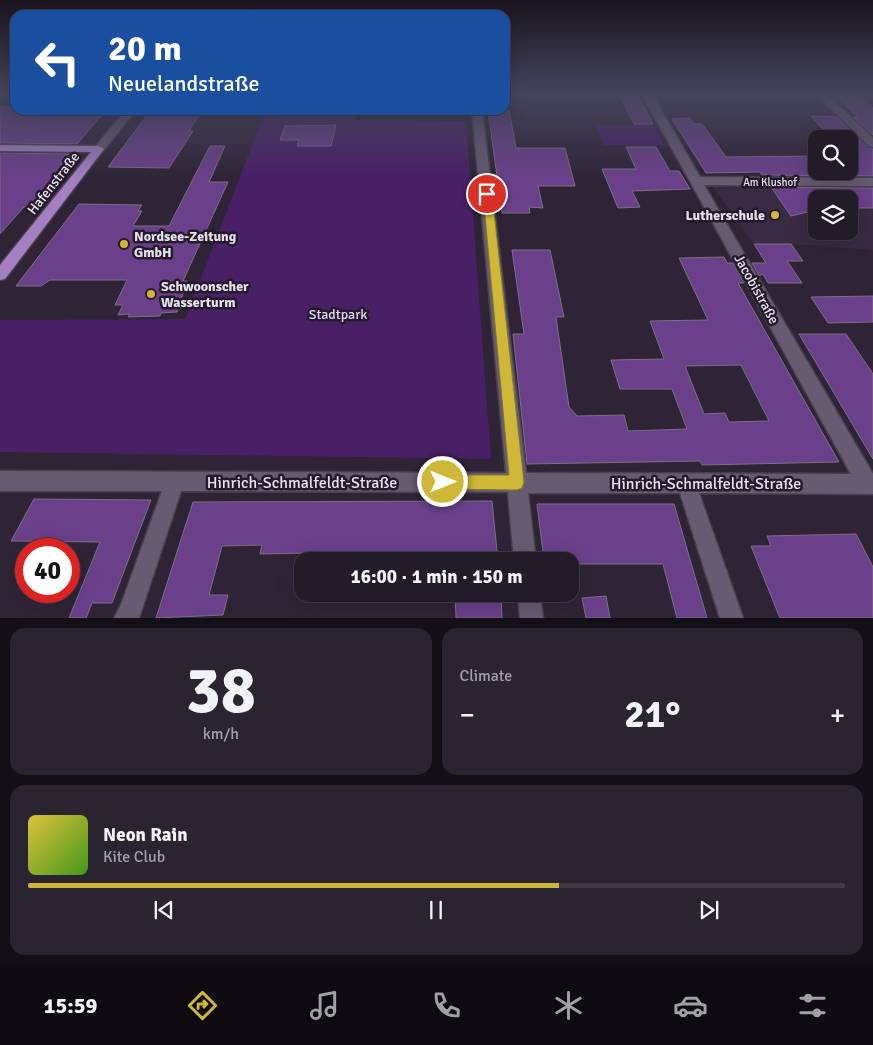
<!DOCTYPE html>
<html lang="en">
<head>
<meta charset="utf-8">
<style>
  body { margin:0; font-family:Signika,sans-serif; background:#2a2430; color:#f1f3f6; height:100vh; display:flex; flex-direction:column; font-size:19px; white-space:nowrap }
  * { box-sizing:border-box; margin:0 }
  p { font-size:16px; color:#a2a1a8 }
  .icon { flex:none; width:28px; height:28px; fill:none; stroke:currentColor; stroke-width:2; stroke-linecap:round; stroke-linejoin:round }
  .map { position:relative; height:618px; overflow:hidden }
  .panel { display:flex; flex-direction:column; gap:10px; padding:10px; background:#130f16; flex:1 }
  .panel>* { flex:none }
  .hud { position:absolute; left:10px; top:10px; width:500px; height:105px; border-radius:15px; box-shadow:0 5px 20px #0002,0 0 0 1px #3f3945; background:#1a4fa0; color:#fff; overflow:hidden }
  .buttons { position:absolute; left:808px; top:130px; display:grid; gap:10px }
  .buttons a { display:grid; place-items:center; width:50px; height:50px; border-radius:10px; background:#221b28; box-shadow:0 5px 20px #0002,0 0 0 1px #3f3945; font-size:25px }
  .speed { position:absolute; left:15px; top:538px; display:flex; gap:10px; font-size:25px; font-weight:700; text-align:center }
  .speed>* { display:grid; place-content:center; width:65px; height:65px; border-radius:50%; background:#221b28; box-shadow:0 5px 20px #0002,0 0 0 1px #3f3945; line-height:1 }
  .speed .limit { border:8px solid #d22; background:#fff; color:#111 }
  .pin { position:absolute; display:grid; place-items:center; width:42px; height:42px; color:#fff; margin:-21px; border:2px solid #fff; border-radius:50%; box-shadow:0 1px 5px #0007 }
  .me { position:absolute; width:55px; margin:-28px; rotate:90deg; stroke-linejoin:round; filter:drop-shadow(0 0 4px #0008) }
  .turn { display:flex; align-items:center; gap:18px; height:105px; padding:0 15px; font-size:22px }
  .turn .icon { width:65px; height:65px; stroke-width:2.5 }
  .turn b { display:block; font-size:35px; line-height:42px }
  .big { font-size:38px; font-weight:800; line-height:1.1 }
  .panel .widget { flex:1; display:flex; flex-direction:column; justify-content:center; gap:8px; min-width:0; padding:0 18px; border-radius:15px; background:#2a2430 }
  .panel .dial { align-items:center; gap:0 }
  .dial b { font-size:65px; line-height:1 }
  .song { display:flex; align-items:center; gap:15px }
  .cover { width:60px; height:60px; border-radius:8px; background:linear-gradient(135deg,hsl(50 70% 55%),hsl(100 70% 35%)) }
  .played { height:5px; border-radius:2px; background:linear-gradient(90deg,#cfb837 65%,#3f3945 65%) }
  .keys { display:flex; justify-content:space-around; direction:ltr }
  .heat { display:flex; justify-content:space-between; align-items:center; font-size:28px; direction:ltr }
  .panel .tiles { flex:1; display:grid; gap:10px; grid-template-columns:1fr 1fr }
  .widget:last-child { grid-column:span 2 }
  .trip { position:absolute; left:294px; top:552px; width:285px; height:50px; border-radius:15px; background:#221b28; box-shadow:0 5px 20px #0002,0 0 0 1px #3f3945; font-weight:800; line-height:50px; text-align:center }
  .tabs { display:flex; height:80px; justify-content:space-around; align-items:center; background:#0e0b10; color:#a2a1a8 }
  .tabs .icon { width:35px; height:35px }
  .tabs .current { color:#cfb837 }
  .tabs b { font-size:22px; color:#f1f3f6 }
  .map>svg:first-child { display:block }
</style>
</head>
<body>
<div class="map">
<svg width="873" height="618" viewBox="0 0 873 618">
  <rect width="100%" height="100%" fill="#2e2436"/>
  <path fill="#382b43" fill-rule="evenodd" d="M 713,187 L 873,189 L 873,250 L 791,244 L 754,244 ZM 816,199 L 849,199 L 849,231 L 816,231 Z"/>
  <path fill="#491f66" d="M 287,110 L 356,110 L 354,120 L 466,121 L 491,459 L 0,452 L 0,320 L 185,319 L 263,117 L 284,117 Z
    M 596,125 L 653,125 L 664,145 L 604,145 Z"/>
  <path fill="#6a408a" stroke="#7b7085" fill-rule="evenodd" d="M 619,94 L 637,94 L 653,124 L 634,124 Z
    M 833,94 L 857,94 L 873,108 L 873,135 L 853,117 L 858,117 Z
    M 0,107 L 15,107 L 15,111 L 106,110 L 77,144 L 0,143 Z
    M 151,110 L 202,110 L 189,131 L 193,131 L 169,168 L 108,167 Z
    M 488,110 L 509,110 L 516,148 L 565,148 L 575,186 L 538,186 L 543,208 L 529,207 L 530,213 L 502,213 Z
    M 811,116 L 837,117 L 868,147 L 873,149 L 873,176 L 762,175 L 760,172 L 706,173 L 672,119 L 690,118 L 694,124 L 702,124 L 726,157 L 816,156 L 816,171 L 849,171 L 849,139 L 832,139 Z
    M 336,125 L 331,146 L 297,146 L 299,140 L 280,140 L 285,126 Z
    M 210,146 L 225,146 L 209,182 L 228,182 L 183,281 L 187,281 L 177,312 L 161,313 L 160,316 L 128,317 L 130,314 L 118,315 L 123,305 L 115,305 L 127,280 L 50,280 L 41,286 L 16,286 L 79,204 L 142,205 L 138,211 L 142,211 L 133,226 L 169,226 Z
    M 626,147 L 656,147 L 670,171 L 679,171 L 690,189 L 632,191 L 640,207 L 618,208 L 602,169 L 636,169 Z
    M 0,153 L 69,154 L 60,164 L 66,164 L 29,207 L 24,207 L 0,234 Z
    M 771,187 L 873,188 L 873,208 L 849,208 L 849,199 L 816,199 L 816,210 L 791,216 Z
    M 754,244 L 791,244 L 803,261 L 787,261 L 802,283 L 768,283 L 763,274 L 759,276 L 752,263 L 766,263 Z
    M 512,250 L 550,250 L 564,317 L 556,317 L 569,407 L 577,416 L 624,415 L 628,431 L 687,429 L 672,389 L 620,389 L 611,360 L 664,359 L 650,321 L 708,320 L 679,258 L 724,257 L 727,263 L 733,263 L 744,283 L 738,283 L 839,462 L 702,465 L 700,461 L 527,464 L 513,334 L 524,334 ZM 741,365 L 769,421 L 729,422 L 725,413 L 704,414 L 685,366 Z
    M 873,296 L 873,322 L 828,323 L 811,297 Z
    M 799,334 L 846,334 L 873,374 L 873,459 Z
    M 34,499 L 151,500 L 112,603 L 92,603 L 86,618 L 69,618 L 100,542 L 11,541 Z
    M 492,501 L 498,561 L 466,561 L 466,552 L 429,553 L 429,561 L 308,561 L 309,553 L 260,554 L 262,545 L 222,546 L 209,595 L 228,595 L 223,615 L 156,618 L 193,502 Z
    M 537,504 L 674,504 L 707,618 L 677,618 L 663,564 L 570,564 L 570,561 L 544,561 Z
    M 856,534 L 873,567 L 873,618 L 780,618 L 751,546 L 771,546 L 767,536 Z
    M 455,594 L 501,594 L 502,618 L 456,618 Z
    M 606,596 L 610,618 L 586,618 L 582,598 Z"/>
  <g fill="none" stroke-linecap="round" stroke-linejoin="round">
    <defs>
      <path id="minor" d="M 642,94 L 652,94 L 700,177 L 873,178 L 873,186 L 704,185 L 873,474 L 873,494 L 699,493 L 743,618 L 720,618 L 680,493 L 528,493 L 536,561 L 514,561 L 508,492 L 181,491 L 139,618 L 114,618 L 121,605 L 162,491 L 0,491 L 0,471 L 506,473 L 472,110 L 482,110 L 526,473 L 851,474 Z
        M 816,94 L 826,94 L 873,138 L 873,147 L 869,146 Z
        M 126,110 L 136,110 L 103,151 L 95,151 L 94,149 L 95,147 Z
        M 518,594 L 540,594 L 543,618 L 520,618 Z"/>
      <path id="major" d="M 0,145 L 99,146 L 104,149 L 5,279 L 0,280 L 0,265 L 91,152 L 0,151 Z"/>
    </defs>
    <use href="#minor" stroke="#48404f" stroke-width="3"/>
    <use href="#major" stroke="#48404f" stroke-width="3"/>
    <use href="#minor" fill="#665b70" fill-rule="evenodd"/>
    <use href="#major" fill="#a480c2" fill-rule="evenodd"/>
  </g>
  <linearGradient id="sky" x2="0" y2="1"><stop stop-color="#19141e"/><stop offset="0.52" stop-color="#46455d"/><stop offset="1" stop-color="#46455d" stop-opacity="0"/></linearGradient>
  <rect width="873" height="180" fill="url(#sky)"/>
  <path fill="#cfb837" stroke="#877824" d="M 487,191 L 492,194 L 524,482 L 522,488 L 517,490 L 443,489 L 438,487 L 436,482 L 438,477 L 443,475 L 509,475 L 483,194 Z"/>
  <g fill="#cfb837" stroke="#241a2c" stroke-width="2">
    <circle cx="775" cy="215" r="5"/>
    <circle cx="124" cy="244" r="5"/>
    <circle cx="151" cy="294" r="5"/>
  </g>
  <g text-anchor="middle" stroke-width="5" stroke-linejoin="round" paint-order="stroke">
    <g font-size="11" fill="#e8e2ee" stroke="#241a2c">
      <text x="770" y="186">Am Klushof</text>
    </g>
    <g font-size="14" fill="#e8e2ee" stroke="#241a2c">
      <text transform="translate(53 183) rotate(-52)" y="5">Hafenstraße</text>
      <text transform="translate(757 289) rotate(61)" y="5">Jacobistraße</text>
    </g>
    <g font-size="14" font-weight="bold" fill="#e8e2ee" stroke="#241a2c" text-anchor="start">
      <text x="765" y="220" text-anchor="end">Lutherschule</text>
      <text x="134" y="241">Nordsee-Zeitung<tspan x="134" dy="16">GmbH</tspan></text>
      <text x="161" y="291">Schwoonscher<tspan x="161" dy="16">Wasserturm</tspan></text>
    </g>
    <g font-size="14" fill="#e8d2fc" stroke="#241a2c">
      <text x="338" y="319">Stadtpark</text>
    </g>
    <g font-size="16" fill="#e8e2ee" stroke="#241a2c">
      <text x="302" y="488">Hinrich-Schmalfeldt-Straße</text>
      <text x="706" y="489">Hinrich-Schmalfeldt-Straße</text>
    </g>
  </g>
</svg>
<div class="buttons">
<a><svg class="icon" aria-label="search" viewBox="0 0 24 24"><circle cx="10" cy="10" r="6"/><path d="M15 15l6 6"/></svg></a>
<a><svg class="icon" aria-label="layers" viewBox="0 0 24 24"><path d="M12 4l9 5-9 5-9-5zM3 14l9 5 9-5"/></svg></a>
</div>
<div class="speed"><div class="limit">40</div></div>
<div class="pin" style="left:487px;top:194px;background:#d93025"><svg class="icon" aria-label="arrive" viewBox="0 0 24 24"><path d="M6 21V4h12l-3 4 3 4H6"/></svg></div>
<svg class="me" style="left:443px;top:482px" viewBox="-20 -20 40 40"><circle r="17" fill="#cfb837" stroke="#fff" stroke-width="3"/><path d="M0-11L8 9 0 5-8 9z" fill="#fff"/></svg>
<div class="trip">16:00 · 1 min · 150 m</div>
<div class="hud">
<div class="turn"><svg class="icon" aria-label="left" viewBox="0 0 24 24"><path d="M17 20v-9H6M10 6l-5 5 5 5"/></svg><div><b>20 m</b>Neuelandstraße</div></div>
</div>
</div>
<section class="panel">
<div class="tiles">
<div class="widget dial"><b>38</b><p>km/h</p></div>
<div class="widget"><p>Climate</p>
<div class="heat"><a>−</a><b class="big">21°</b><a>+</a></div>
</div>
<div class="widget">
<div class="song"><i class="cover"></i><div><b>Neon Rain</b><p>Kite Club</p></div></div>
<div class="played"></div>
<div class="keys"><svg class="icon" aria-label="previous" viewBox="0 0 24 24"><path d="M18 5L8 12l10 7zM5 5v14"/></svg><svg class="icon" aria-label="pause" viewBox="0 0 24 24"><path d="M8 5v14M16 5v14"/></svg><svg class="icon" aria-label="next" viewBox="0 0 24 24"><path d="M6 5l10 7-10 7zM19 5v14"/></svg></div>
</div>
</div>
</section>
<nav class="tabs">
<b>15:59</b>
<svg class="icon current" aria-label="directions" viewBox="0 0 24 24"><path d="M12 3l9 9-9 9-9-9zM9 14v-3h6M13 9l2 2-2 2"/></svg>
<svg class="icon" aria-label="music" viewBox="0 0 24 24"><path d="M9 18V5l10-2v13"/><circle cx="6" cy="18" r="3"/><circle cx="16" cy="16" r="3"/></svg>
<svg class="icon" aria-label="phone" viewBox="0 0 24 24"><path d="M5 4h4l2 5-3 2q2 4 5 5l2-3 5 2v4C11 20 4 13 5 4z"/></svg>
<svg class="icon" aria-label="climate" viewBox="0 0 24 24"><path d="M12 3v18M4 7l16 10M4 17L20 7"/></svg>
<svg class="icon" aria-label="car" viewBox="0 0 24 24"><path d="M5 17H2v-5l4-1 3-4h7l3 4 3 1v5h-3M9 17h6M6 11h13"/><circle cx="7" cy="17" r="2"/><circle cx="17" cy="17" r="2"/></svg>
<svg class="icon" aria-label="filters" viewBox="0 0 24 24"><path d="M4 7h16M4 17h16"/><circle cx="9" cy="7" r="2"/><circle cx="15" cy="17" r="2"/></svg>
</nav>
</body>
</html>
